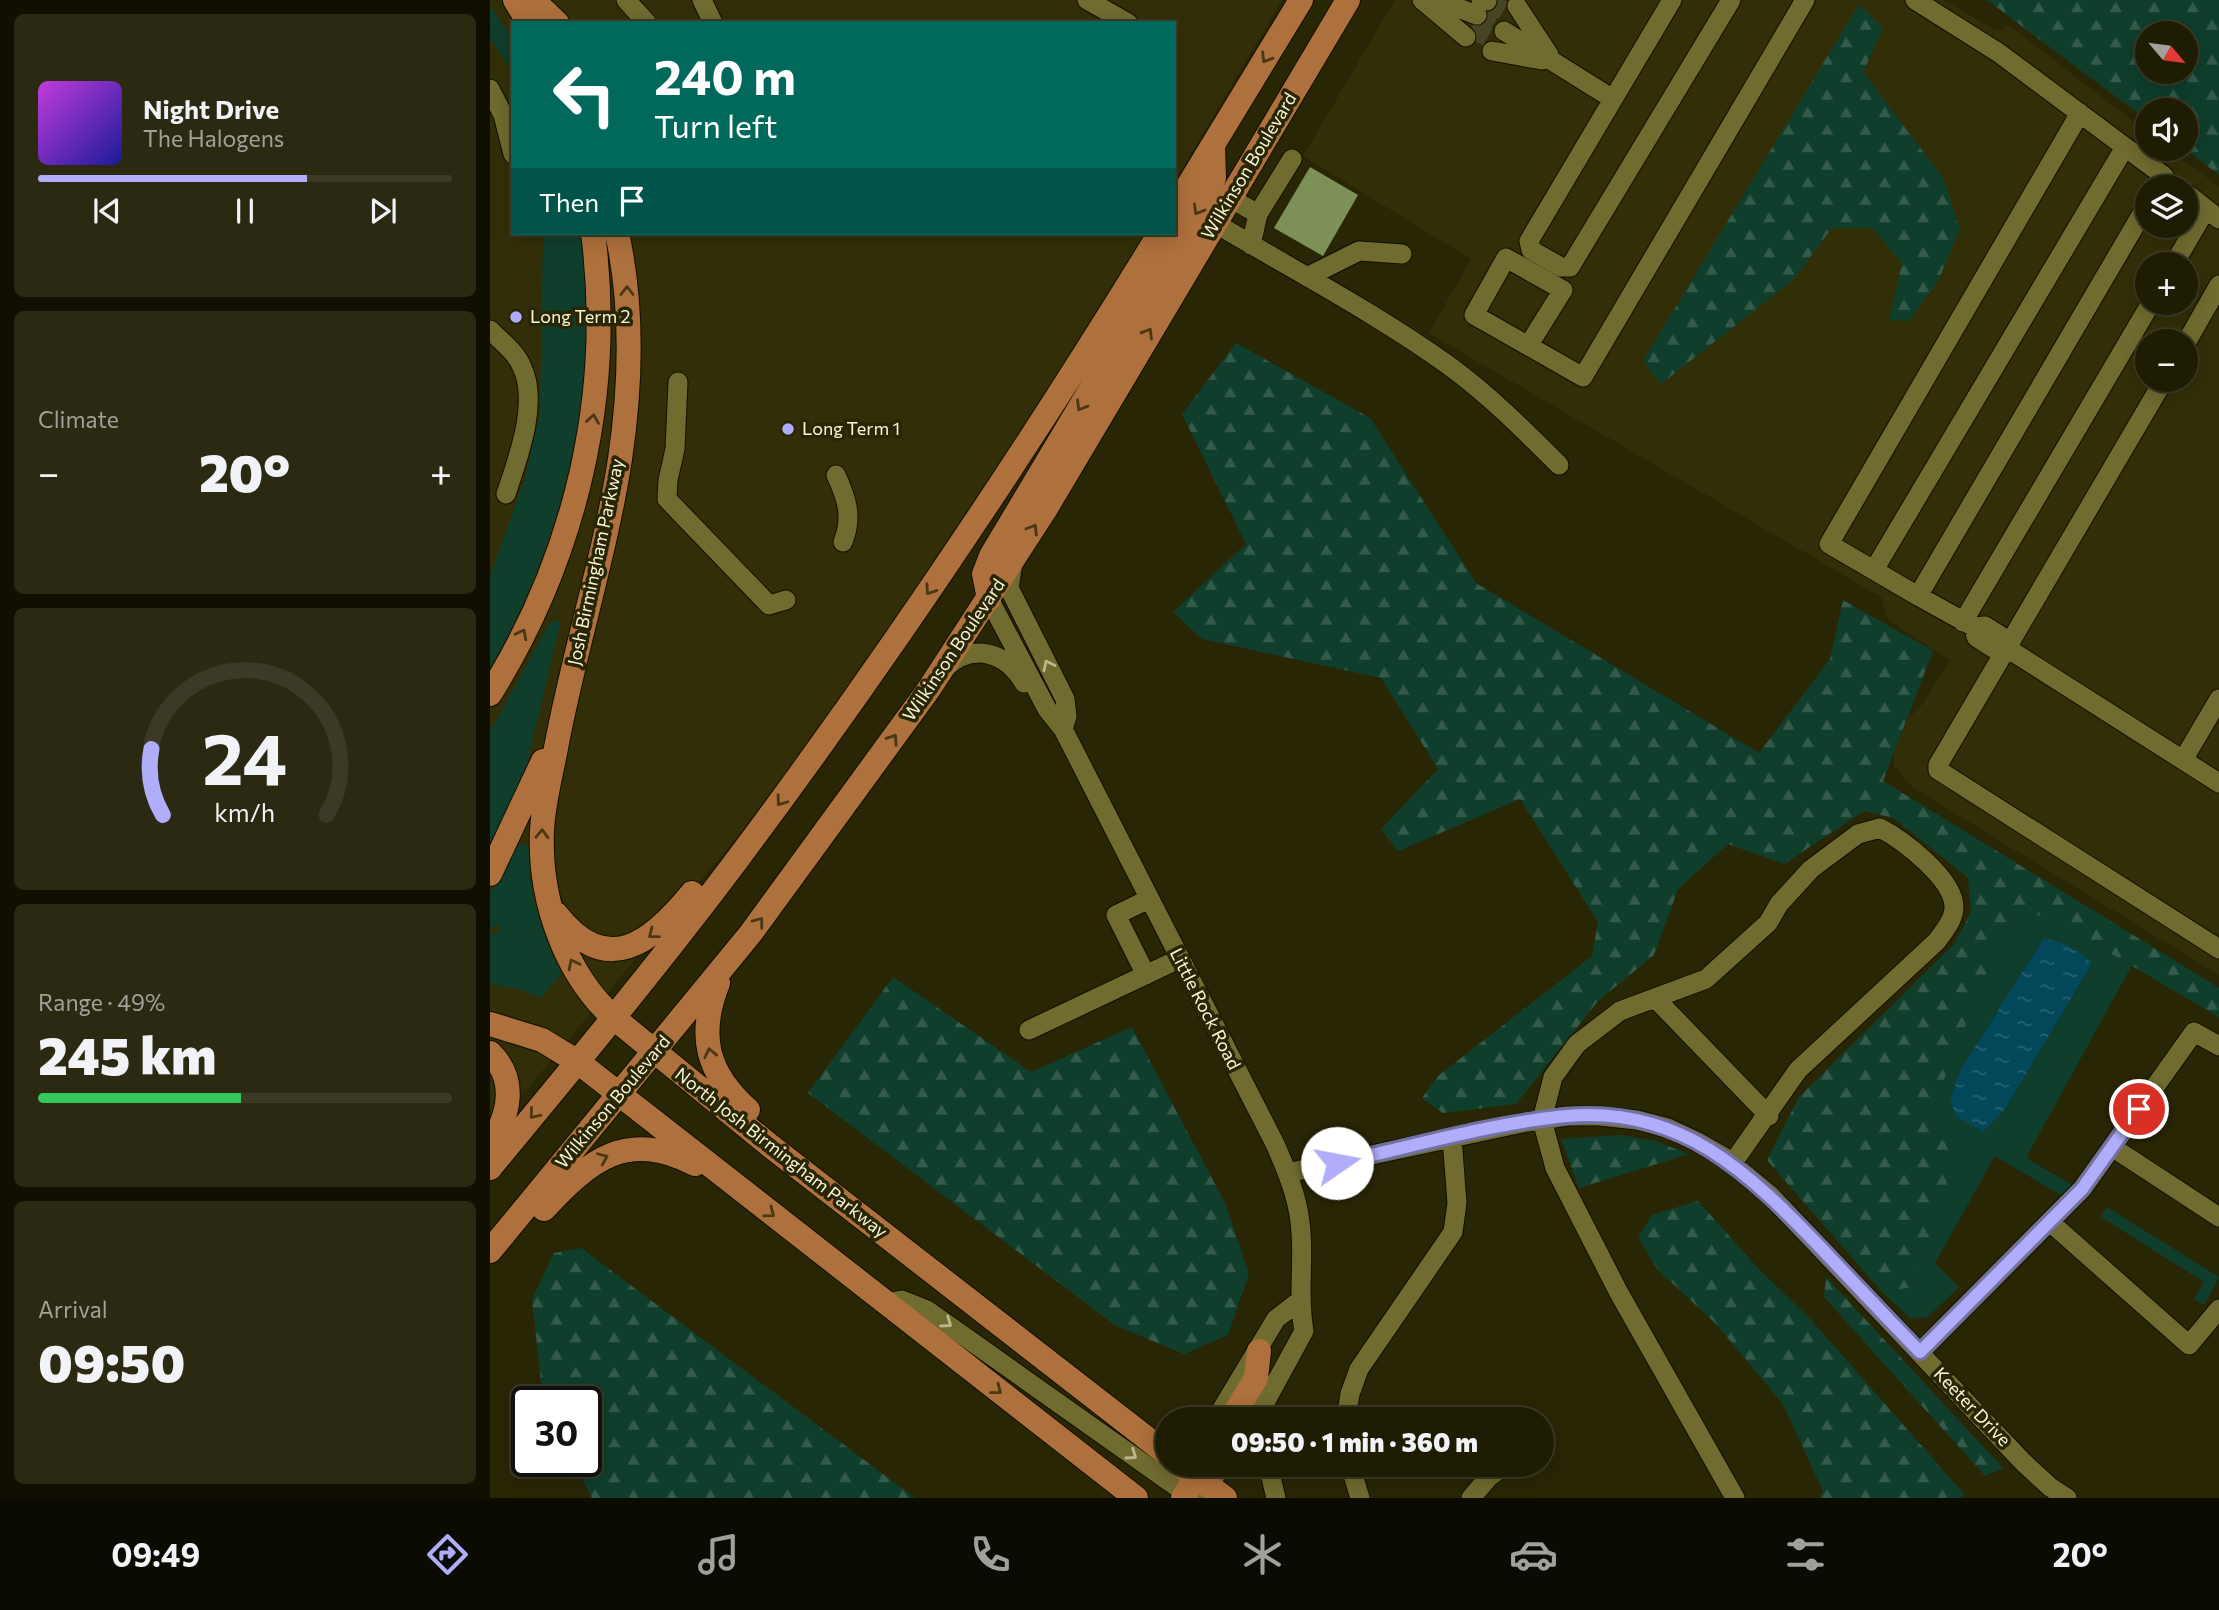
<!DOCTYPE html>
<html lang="en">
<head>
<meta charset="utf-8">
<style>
  body { margin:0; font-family:Commissioner,sans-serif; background:#2c2913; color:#f1f3f6; height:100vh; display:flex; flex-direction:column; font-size:26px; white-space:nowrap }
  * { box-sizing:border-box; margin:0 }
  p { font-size:23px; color:#a1a19a }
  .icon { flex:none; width:38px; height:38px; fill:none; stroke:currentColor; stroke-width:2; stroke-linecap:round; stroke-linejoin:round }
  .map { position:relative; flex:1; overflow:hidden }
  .details { display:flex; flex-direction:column; gap:14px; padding:14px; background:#110f02; width:490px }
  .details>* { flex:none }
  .hud { position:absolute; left:21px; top:21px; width:665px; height:214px; border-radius:0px; box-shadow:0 4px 18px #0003,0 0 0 2px #3c3a26; background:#00695c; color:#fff; overflow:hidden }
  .needle { width:46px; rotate:119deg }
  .fabs { position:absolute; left:1645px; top:21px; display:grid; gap:14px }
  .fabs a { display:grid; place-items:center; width:63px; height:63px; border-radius:50%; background:#1f1c04; box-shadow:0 4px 18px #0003,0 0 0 2px #3c3a26; font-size:35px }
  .speed { position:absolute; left:21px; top:1386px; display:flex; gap:14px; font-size:35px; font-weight:700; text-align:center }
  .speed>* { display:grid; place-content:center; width:91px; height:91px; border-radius:50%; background:#1f1c04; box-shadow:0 4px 18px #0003,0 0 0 2px #3c3a26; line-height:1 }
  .speed .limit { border:4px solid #111; border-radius:10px; background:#fff; color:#111 }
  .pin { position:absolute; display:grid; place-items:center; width:60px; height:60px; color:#fff; margin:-30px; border:4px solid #fff; border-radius:50%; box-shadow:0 2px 7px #0007 }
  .me { position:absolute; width:77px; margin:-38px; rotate:78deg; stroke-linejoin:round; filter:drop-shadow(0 0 5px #0008) }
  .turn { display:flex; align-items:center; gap:24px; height:147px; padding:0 28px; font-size:32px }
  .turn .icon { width:91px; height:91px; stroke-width:2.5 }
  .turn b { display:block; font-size:49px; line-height:60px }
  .then { display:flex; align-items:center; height:66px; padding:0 28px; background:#0003; gap:14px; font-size:26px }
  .big { font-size:52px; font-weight:800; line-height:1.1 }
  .details .card { flex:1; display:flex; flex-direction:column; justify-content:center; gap:10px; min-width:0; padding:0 24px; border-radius:10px; background:#2c2913 }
  .details .dial { align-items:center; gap:0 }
  .dial svg { height:182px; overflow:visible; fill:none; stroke:#3c3a26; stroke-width:7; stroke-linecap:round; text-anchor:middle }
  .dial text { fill:#f1f3f6; stroke:none }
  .song { display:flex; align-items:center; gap:21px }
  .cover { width:84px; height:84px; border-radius:10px; background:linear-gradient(135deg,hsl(290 70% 55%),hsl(240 70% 35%)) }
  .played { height:7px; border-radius:4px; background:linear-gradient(90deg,#b0aefa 65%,#3c3a26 65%) }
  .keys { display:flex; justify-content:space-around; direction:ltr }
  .heat { display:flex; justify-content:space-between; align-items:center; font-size:38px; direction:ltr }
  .charge { height:10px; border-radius:5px; background:linear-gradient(90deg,#34c759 49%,#3c3a26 0) }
  .trip { position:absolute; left:665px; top:1407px; width:399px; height:70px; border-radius:35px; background:#1f1c04; box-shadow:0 4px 18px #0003,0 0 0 2px #3c3a26; font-weight:800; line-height:70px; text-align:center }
  .tab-bar { display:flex; height:112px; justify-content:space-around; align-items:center; background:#0c0b02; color:#a1a19a }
  .tab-bar .icon { width:49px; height:49px }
  .tab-bar .current { color:#b0aefa }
  .tab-bar b { font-size:32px; color:#f1f3f6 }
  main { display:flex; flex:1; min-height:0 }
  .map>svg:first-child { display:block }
</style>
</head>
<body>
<main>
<section class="details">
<div class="card">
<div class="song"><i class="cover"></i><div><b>Night Drive</b><p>The Halogens</p></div></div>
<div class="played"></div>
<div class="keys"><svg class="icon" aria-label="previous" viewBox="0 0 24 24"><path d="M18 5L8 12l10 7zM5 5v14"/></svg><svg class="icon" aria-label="pause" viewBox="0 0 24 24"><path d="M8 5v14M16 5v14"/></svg><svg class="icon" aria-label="next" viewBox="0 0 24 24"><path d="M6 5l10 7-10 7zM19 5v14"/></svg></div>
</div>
<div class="card"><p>Climate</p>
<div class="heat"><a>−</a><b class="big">20°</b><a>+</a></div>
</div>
<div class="card dial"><svg viewBox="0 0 100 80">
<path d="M14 69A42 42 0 1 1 86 69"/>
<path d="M14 69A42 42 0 0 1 9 40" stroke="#b0aefa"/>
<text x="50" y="56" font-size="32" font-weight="700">24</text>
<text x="50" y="72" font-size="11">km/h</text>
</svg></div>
<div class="card"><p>Range · 49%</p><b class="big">245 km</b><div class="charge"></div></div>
<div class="card"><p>Arrival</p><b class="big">09:50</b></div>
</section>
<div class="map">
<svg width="1729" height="1498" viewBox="0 0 1729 1498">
  <defs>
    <pattern id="forest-firs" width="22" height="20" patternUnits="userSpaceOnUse" patternTransform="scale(1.75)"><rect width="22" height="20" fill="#0f3e2d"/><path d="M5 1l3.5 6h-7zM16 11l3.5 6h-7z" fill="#335a4b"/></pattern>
    <pattern id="water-ripples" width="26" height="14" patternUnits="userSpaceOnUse" patternTransform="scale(1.75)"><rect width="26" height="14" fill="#03475b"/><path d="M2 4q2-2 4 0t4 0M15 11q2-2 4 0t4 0" fill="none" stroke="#286272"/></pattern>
  </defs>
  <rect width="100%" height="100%" fill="#292606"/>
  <path fill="#322f08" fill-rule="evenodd" d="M 0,0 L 792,0 L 684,183 L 684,23 L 23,23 L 23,233 L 655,233 L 499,492 L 301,772 L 0,1134 Z
    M 905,0 L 1454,0 L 1503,29 L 1510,31 L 1517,24 L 1657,132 L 1657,149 L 1679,149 L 1729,187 L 1729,975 L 1422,787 L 1404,766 L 1404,751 L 1417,720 L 1432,705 L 1460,660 L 1398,620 L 1391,597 L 939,333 L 981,259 L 813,156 ZM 1657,187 L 1696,187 L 1696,226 L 1657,226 ZM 1657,264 L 1696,264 L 1696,303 L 1657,303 ZM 1657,341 L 1696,341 L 1696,380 L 1657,380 Z"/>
  <path fill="#0f3e2d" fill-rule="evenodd" d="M 0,5 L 23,40 L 23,73 L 0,38 Z
    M 53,233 L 91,233 C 113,384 74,536 0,669 L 0,576 L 35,478 L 50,413 Z
    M 66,619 L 70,624 L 68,633 L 33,780 L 0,858 L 0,732 L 58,626 Z
    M 35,844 L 39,850 C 38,896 52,933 71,974 L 51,998 L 32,990 L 0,984 L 0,931 L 4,935 L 11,929 L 7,924 L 0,930 L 0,893 L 28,845 Z
    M 1555,914 L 1642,965 L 1536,1158 L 1582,1185 L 1572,1196 L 1505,1156 L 1445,1263 L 1469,1287 L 1438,1317 L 1420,1318 L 1392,1292 L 1423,1286 L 1440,1113 L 1518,918 ZM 1560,939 L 1602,965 L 1516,1108 L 1504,1121 L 1460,1099 L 1471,1069 L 1552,940 Z
    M 1617,1207 L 1729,1277 L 1714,1305 L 1704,1299 L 1714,1282 L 1611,1217 Z"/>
  <path fill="url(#forest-firs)" fill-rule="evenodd" d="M 1497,0 L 1729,0 L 1729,175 L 1695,149 L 1696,110 L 1657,110 L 1657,120 ZM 1696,33 L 1696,72 L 1657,72 L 1657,33 Z
    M 1369,4 L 1393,28 L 1373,72 L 1453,178 L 1470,229 L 1449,279 L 1419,321 L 1399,320 L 1412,263 L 1382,228 L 1342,228 L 1303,280 L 1171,384 L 1153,361 Z
    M 746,343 L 880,418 L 986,583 L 1269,753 L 1340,659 L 1353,600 L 1443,651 L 1393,781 L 1729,988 L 1729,1017 L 1555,915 L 1518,918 L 1441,1112 L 1470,1142 L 1423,1287 L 1392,1292 L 1277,1160 L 1309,1097 L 1464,944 L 1481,912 L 1478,878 L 1404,818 L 1374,811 L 1294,864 L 1238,844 L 1188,889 L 1164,955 L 1108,1001 L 1026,1104 L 953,1113 L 932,1098 L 948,1076 L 1102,956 L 1108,922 L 1030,799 L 908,851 L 891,829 L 948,769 L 891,678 L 712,639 L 683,612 L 756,544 L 692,414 Z
    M 403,977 L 541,1072 L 642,1027 L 735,1203 L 759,1274 L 738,1335 L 694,1354 L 626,1326 L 318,1093 Z
    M 1129,1135 L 1165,1141 L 1199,1154 L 1089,1188 L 1071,1139 Z
    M 1208,1201 L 1266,1266 L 1322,1321 L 1475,1495 L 1470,1498 L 1330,1498 L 1333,1491 L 1293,1404 L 1226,1324 L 1168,1270 L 1148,1237 L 1162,1215 Z
    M 91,1248 L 425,1498 L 102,1498 L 83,1461 L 96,1461 L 96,1402 L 53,1402 L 42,1299 L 64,1253 Z
    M 1336,1277 L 1513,1468 L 1495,1476 L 1334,1297 Z"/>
  <path fill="url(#water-ripples)" d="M 1553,939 C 1568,938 1593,953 1602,964 L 1516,1108 L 1493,1132 L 1466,1116 L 1460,1099 L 1471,1069 Z"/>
  <path fill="#7c9058" d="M 820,167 L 868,195 L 833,256 L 784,228 Z"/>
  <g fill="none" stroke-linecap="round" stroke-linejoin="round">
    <path stroke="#484525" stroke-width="19" stroke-dasharray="19 10" stroke-linecap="butt" d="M 997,1 L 1022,15
      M 987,15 L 1014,31
      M 981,28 L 1007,42"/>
    <defs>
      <path id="minor" d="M 136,0 L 157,23
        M 212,0 L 223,23
        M 597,0 L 638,23
        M 932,0 L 976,37
        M 947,0 L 987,15
        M 991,0 L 997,1
        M 1182,0 L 1039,241 L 1041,250 L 1071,267 L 1080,267 L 1241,0
        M 1425,0 L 1509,53 L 1674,176 L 1668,187
        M 1027,6 L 1059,55
        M 1014,31 L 1123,99
        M 1002,51 L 1052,60
        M 0,89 L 13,115 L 23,154
        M 1696,193 L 1729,219
        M 740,198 L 768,214 L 761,245
        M 768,214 L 802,159
        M 725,223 C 803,270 884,312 958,365 C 998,394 1034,430 1069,465
        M 1684,264 L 1716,209
        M 817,277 L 869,251 L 912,254
        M 0,330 C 11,341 26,352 32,367 C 49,403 28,458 16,494
        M 1696,343 L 1729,285
        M 1038,346 L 1073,290 L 1016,258 L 984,315 L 1093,377 L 1315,0
        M 1674,380 L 1448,765 L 1448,770 L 1729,949
        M 188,382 L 185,449 L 178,480 L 177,499 L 279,605 L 296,600
        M 346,475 C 357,499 363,517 353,542
        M 523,563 L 519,588 L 575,699 L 577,716 L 573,729
        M 1384,570 L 1635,147
        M 1428,596 L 1339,544 L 1590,113
        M 499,599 L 557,709 L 573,729 L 785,1144 C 796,1169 807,1195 810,1222 C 815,1259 807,1294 814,1331 L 766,1419
        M 1473,622 L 1661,303
        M 1484,627 L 1486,637 L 1503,648 L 1512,645 L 1729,783
        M 1512,645 L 1511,636 L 1495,626 L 1484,627 L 1428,596 L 1657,205
        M 455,668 C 483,642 516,652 534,683
        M 1693,760 L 1729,699
        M 656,975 L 626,915 L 659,899
        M 1166,999 L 1279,1116
        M 539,1030 L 689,959
        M 1622,1147 L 1729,1217
        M 1242,1164 L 1308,1070 L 1447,941 C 1454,931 1464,920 1464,907 C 1464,879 1413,840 1390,828 L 1368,834 L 1321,869 L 1289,904 L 1278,923 L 1216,979 L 1130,1011 L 1087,1044 L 1063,1077 L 1052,1120 L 1065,1168 L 1129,1293 L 1245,1498
        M 797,1173 L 1032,1123 L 1077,1116 L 1109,1116 L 1147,1120 L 1178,1128 L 1206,1141 L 1234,1157 L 1280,1195 L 1533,1462 L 1560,1487 L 1577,1498
        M 1560,1222 L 1699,1345 L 1729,1309
        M 395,1303 L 412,1300 L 437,1310 L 684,1485 L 699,1493 L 710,1493
        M 1430,1352 L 1592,1189 L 1704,1032 L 1729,1046
        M 726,1419 L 786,1319 L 808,1302
        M 856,1419 L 860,1394 L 869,1369 L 963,1232 L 967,1203 L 962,1138
        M 778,1465 L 786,1498
        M 860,1465 L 870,1498
        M 711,1495 L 733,1465
        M 981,1498 L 999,1477 L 1016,1465"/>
      <path id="major" d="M 25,0 L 39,23
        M 43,0 L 67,23
        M 684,209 L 811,0
        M 127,233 C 143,306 141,385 130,459 C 115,556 84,651 66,748 C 61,775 53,804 52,831 C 49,898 74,973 124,1018 L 283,1148 L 677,1454
        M 499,599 L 494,574 L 501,556 L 711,205 L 724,178 L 723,146
        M 0,694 C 86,556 124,394 103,233
        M 0,874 L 53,761
        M 66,914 C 117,979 161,943 202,893
        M 228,983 C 207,1036 217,1073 258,1110
        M 0,1024 L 52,1040 L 88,1062 L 646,1498
        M 0,1053 C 28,1080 19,1116 0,1145
        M 0,1168 C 85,1065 170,963 250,856 C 400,655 539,447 670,233
        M 54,1209 C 100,1160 136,1129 205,1164
        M 0,1251 L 261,933 L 439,689 L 555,510 L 858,0
        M 741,1419 L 766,1378 L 769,1351
        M 690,1465 L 735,1498
        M 693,1498 L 713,1465"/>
    </defs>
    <use href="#minor" stroke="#110f01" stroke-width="21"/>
    <use href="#major" stroke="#110f01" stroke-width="26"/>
    <use href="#minor" stroke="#706b2f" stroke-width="19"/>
    <use href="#major" stroke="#ae703c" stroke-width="24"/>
  </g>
  <defs><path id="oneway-chevron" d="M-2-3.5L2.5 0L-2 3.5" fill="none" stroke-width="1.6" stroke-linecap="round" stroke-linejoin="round" transform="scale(1.75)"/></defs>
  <g stroke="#4a3814">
    <use href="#oneway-chevron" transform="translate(776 58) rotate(121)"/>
    <use href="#oneway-chevron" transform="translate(708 210) rotate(120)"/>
    <use href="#oneway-chevron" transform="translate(137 291) rotate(-90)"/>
    <use href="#oneway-chevron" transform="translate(658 333) rotate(-59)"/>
    <use href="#oneway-chevron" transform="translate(591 406) rotate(121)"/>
    <use href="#oneway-chevron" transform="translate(103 419) rotate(-81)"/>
    <use href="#oneway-chevron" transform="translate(543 529) rotate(-58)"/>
    <use href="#oneway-chevron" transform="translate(440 590) rotate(124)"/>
    <use href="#oneway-chevron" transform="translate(32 634) rotate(-63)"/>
    <use href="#oneway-chevron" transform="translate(403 739) rotate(-55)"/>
    <use href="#oneway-chevron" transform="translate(291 801) rotate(126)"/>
    <use href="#oneway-chevron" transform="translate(52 834) rotate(-88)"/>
    <use href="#oneway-chevron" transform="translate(269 922) rotate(-53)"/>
    <use href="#oneway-chevron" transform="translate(163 934) rotate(142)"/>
    <use href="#oneway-chevron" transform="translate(83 964) rotate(-117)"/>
    <use href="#oneway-chevron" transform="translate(220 1053) rotate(-102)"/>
    <use href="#oneway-chevron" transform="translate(44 1114) rotate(130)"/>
    <use href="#oneway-chevron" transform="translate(113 1158) rotate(-23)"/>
    <use href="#oneway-chevron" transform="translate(280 1213) rotate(37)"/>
    <use href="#oneway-chevron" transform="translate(507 1390) rotate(38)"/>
  </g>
  <g stroke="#bbb78b">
    <use href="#oneway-chevron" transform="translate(558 665) rotate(-116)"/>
    <use href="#oneway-chevron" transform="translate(457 1323) rotate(35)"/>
    <use href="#oneway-chevron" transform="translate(642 1455) rotate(35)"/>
  </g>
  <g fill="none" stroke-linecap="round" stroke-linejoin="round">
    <defs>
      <path id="route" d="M 847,1163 C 920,1147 1003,1123 1077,1116 C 1191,1106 1258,1172 1331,1248 C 1364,1283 1397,1318 1430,1352 L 1592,1189 L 1649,1109"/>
    </defs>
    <use href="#route" stroke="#7271a2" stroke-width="18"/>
    <use href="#route" stroke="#b0aefa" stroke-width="12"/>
  </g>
  <g fill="#b0aefa" stroke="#292606" stroke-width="2.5">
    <circle cx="26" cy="317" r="7"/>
    <circle cx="298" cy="429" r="7"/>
  </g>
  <g text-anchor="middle" stroke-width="7" stroke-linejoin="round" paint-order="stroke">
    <g font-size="18" fill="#f8f6d7" stroke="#292606">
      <text transform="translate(759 166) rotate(-59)" y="6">Wilkinson Boulevard</text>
      <text transform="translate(106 562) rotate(-78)" y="6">Josh Birmingham Parkway</text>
      <text transform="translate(464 650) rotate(-56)" y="6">Wilkinson Boulevard</text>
      <text transform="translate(715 1009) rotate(63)" y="6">Little Rock Road</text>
      <text transform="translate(123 1102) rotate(-50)" y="6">Wilkinson Boulevard</text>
      <text transform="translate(291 1153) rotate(38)" y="6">North Josh Birmingham Parkway</text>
      <text transform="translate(1482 1407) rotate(46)" y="6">Keeter Drive</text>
    </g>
    <g font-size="18" fill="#f8f6d7" stroke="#292606" text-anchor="start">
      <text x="40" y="323">Long Term 2</text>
      <text x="312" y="435">Long Term 1</text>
    </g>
  </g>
</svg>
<div class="fabs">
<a><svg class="needle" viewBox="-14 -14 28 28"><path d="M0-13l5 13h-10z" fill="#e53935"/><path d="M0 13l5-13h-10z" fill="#a1a19a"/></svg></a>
<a><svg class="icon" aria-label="sound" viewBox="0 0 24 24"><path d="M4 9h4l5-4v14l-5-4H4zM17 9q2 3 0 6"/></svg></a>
<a><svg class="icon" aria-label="layers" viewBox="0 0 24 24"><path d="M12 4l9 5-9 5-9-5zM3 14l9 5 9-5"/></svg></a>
<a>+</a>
<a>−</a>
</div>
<div class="speed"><div class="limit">30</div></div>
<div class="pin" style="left:1649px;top:1109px;background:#d93025"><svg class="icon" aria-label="arrive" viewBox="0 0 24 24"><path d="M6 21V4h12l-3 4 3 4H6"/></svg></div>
<svg class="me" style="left:847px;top:1163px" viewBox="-20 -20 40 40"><circle r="19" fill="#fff"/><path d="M0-13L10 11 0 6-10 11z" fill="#b0aefa"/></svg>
<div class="trip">09:50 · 1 min · 360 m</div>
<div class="hud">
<div class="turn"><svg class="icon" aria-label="left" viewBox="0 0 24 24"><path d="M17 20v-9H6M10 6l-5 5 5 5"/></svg><div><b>240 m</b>Turn left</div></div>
<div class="then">Then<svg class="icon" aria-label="arrive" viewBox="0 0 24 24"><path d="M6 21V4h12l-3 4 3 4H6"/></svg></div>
</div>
</div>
</main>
<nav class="tab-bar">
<b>09:49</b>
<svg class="icon current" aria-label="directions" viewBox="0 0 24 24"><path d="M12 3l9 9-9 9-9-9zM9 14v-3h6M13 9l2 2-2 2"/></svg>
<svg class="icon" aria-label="music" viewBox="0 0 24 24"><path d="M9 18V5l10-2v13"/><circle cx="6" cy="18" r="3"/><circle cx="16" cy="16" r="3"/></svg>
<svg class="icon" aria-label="phone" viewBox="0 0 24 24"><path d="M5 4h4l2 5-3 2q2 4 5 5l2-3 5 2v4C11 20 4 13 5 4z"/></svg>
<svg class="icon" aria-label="climate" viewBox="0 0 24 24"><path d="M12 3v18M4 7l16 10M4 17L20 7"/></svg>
<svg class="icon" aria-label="car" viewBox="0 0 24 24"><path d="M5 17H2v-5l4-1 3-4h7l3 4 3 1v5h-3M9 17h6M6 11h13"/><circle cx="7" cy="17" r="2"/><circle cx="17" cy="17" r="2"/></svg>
<svg class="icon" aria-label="filters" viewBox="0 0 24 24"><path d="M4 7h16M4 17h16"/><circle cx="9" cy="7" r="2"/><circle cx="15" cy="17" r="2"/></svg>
<b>20°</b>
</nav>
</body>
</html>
